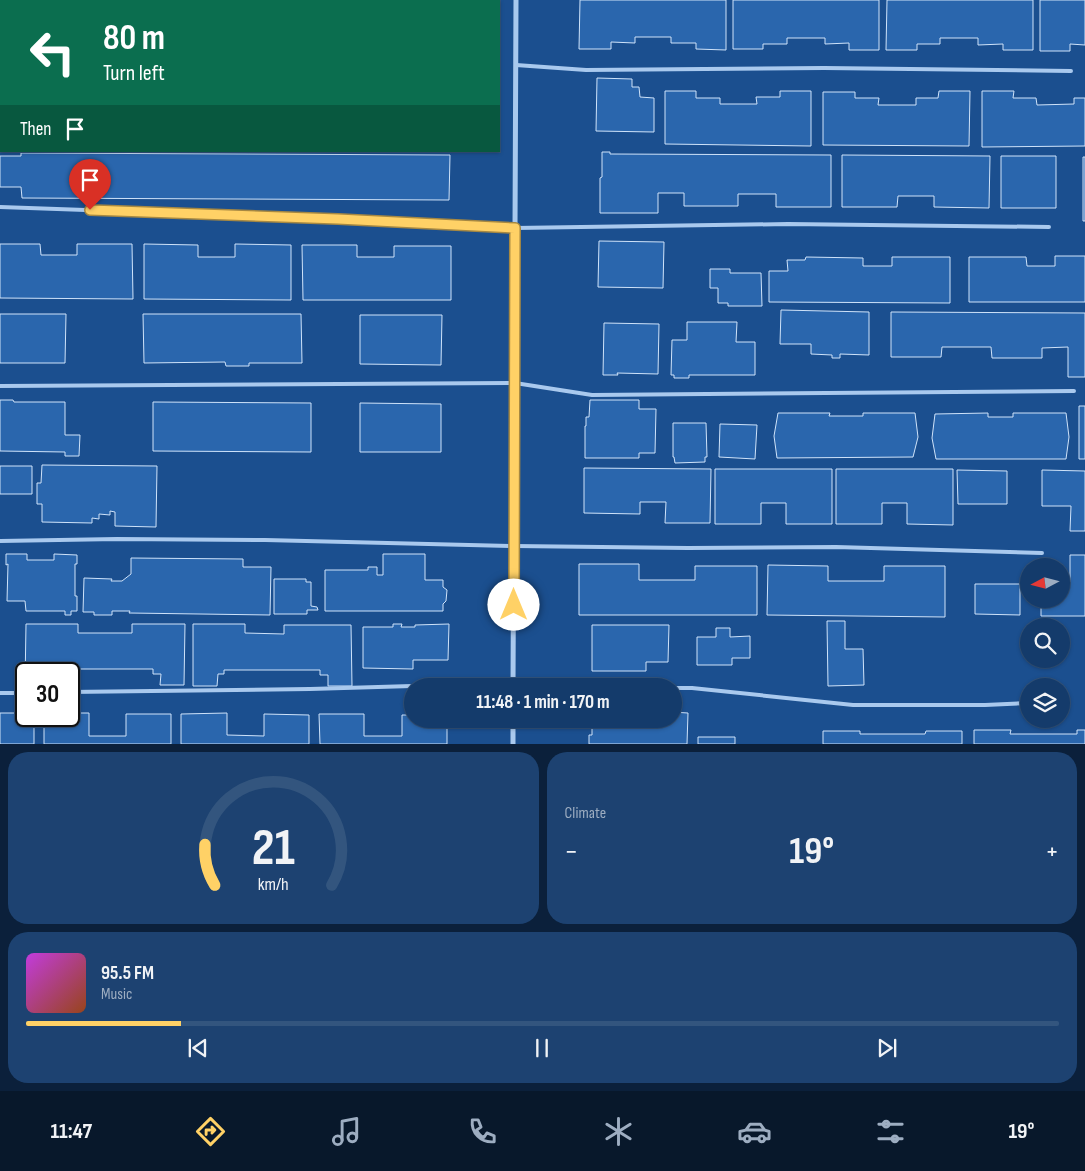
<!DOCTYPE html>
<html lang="en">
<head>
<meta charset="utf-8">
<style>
  body { margin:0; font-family:"Sofia Sans Condensed",sans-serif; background:#1d4271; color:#f1f3f6; height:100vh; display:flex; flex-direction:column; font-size:19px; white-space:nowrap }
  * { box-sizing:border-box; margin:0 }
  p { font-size:16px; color:#9dadc1 }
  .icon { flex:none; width:28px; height:28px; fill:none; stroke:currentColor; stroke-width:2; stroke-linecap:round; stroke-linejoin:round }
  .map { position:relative; height:744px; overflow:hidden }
  .details { display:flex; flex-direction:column; gap:8px; padding:8px; background:#0b203b; flex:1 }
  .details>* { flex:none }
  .guide { position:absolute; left:0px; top:0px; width:500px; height:152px; box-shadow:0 1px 4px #0004,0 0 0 1px #33557e; background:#0b6e4f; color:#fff; overflow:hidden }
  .needle { width:32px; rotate:263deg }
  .tools { position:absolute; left:1020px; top:558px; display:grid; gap:10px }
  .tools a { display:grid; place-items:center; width:50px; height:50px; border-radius:50%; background:#143b6b; box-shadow:0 1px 4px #0004,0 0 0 1px #33557e; font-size:25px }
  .speed { position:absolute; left:15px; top:662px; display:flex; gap:10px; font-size:25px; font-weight:700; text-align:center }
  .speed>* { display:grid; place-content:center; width:65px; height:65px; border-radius:50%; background:#143b6b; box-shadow:0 1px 4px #0004,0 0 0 1px #33557e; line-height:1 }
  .speed .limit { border:2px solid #111; border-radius:8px; background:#fff; color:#111 }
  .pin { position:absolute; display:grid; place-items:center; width:42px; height:42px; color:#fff; margin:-51px -21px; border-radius:50% 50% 50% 0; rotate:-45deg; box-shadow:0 0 5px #0007 }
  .pin .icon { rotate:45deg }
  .me { position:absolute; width:55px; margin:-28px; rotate:0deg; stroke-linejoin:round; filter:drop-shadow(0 0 4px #0008) }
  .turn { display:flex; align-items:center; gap:18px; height:105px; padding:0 20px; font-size:22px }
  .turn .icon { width:65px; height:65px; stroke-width:2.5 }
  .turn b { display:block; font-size:35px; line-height:42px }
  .then { display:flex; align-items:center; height:48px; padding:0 20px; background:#0003; gap:10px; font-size:19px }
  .big { font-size:38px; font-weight:700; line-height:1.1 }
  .details .tile { flex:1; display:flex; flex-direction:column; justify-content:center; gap:8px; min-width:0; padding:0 18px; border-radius:20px; background:#1d4271 }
  .details .dial { align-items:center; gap:0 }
  .dial svg { height:130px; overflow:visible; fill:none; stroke:#33557e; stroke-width:7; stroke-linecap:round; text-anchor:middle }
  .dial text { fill:#f1f3f6; stroke:none }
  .song { display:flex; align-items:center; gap:15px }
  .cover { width:60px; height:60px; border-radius:8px; background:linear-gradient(135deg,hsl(290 70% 55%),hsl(20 70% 35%)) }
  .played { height:5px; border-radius:2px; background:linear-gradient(90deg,#ffd166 15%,#33557e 15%) }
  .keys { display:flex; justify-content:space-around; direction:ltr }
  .heat { display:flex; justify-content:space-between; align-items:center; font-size:28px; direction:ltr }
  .details .tiles { flex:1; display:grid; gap:8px; grid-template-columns:1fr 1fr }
  .tile:last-child { grid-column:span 2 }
  .trip { position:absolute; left:404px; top:678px; width:278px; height:50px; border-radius:25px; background:#143b6b; box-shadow:0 1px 4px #0004,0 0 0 1px #33557e; font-weight:700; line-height:50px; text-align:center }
  .menu { display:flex; height:80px; justify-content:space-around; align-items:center; background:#08182b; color:#9dadc1 }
  .menu .icon { width:35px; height:35px }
  .menu .active { color:#ffd166 }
  .menu b { font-size:22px; color:#f1f3f6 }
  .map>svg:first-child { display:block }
</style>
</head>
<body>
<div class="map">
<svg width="1085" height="744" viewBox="0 0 1085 744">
  <rect width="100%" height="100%" fill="#1b4f8f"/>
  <path fill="#2a66ad" stroke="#cfe3fa" d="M 580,0 L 726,0 L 726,50 L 696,49 L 696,43 L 671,43 L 671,37 L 635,37 L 635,43 L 611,42 L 611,49 L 579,49 Z
    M 733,0 L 879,0 L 879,50 L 849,50 L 849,43 L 825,44 L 825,38 L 787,38 L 787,44 L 763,44 L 763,49 L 733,49 Z
    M 887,0 L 1033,0 L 1033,50 L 1003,50 L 1003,44 L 978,45 L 978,38 L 940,38 L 940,44 L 917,44 L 917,50 L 886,50 Z
    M 1040,0 L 1085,0 L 1085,45 L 1070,44 L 1070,51 L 1040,51 Z
    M 0,7 L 1,7 L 1,66 L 0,66 Z
    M 0,71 L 1,71 L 1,144 L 0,144 Z
    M 597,78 L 632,79 L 632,87 L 639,87 L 640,97 L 654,98 L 654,132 L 596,131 Z
    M 665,91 L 696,91 L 696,98 L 720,98 L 720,104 L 757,104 L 756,97 L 780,97 L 780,91 L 811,91 L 811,146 L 665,144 Z
    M 939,91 L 970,91 L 969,146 L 823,145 L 823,92 L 855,92 L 855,98 L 879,98 L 878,105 L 916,105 L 916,98 L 938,98 Z
    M 982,91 L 1014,91 L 1013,98 L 1036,98 L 1037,105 L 1074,104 L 1074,98 L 1085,98 L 1085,146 L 982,147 Z
    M 602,152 L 610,152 L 610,154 L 831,155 L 831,207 L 776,207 L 776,194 L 738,194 L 738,206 L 684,206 L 684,193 L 658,193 L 658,213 L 600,213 L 600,178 L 602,177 Z
    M 21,153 L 450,155 L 449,200 L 22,198 L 21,187 L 0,187 L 0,156 L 21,156 Z
    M 842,155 L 990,156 L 989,208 L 934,207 L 934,196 L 898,196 L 897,207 L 842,207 Z
    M 1001,156 L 1056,156 L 1056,208 L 1001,208 Z
    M 1083,157 L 1085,157 L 1085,221 L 1083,221 Z
    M 599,241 L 664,242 L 663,288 L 598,287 Z
    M 0,244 L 40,244 L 41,255 L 77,255 L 77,244 L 132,244 L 133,299 L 0,298 Z
    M 144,244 L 198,245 L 198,257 L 235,257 L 235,244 L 291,245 L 291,300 L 144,299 Z
    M 302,245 L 357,245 L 357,257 L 394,257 L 394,246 L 451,246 L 451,300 L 303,300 Z
    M 1055,256 L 1085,256 L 1085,302 L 969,302 L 969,257 L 1026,257 L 1027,266 L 1055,266 Z
    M 806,257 L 863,258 L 863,266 L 892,266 L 892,257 L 950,257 L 950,303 L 769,302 L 769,271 L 788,271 L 787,260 L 805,260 Z
    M 710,269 L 730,269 L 730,273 L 761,273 L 762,306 L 728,306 L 728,303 L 718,303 L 718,288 L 710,288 Z
    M 781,310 L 869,312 L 869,355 L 840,354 L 840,358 L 832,358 L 832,355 L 811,354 L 811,344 L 780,344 Z
    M 891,312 L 1085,313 L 1085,377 L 1068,377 L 1068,347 L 1042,348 L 1042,358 L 992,358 L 991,347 L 942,347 L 941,357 L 891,357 Z
    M 0,314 L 66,314 L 65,363 L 0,363 Z
    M 143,314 L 301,314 L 302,363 L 249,363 L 249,366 L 226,366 L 225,362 L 144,363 Z
    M 360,315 L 442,315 L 441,365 L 360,364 Z
    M 687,322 L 737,322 L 736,342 L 755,342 L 755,375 L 689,375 L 689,378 L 674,378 L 674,375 L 671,375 L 672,340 L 687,340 Z
    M 604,323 L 659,324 L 658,374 L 617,373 L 618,375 L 603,375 Z
    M 0,400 L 13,400 L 14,402 L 65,402 L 65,435 L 80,435 L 79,456 L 65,456 L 65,452 L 0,451 Z
    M 590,400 L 639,400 L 639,409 L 656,409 L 655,453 L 639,453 L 639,458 L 585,458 L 585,426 L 586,426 L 586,417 L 589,417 Z
    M 153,402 L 311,403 L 311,452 L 153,451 Z
    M 360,403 L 441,404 L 441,452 L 360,452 Z
    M 1079,406 L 1085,406 L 1085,459 L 1079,459 Z
    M 778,413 L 830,413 L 829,416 L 863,416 L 863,413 L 915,413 L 918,437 L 913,457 L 777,458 L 774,436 Z
    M 988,413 L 988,417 L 1013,417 L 1013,413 L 1066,413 L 1069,437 L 1066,459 L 936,459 L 932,438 L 935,414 Z
    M 673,423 L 706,423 L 707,457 L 705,457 L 705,462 L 675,463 L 674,457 L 673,457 Z
    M 720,424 L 757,425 L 755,459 L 719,457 Z
    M 42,465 L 157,466 L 156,527 L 115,526 L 115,512 L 110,511 L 110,515 L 99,514 L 99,519 L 92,518 L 92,523 L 42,522 L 42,504 L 37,504 L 37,483 L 41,483 Z
    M 0,466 L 32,466 L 32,494 L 0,494 Z
    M 584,468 L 711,469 L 710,523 L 665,523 L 666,502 L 640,502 L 640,514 L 584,513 Z
    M 715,469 L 832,469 L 832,524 L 786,524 L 786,503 L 761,503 L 761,524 L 715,524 Z
    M 836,469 L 953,469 L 953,525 L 907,524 L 907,503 L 882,503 L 882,524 L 836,524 Z
    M 957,470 L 1007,471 L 1007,504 L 958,504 Z
    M 1042,470 L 1085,471 L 1085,531 L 1070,531 L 1071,506 L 1042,506 Z
    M 6,554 L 27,554 L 27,560 L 54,560 L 54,554 L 77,555 L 77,564 L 75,564 L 75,596 L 77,596 L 77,611 L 71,611 L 71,615 L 65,615 L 65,611 L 26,611 L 25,601 L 7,601 L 8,564 L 6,565 Z
    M 383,554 L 425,554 L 425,580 L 443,580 L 443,587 L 447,590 L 446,601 L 443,604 L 443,611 L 325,611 L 325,570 L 368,570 L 368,567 L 377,567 L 377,575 L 383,575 Z
    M 1070,555 L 1085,555 L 1085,616 L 1041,616 L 1041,599 L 1061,599 L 1061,582 L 1070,582 Z
    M 131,558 L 243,559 L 243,567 L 271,567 L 270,615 L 129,613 L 130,611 L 112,611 L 112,615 L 94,615 L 94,612 L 83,612 L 84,578 L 112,579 L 111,581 L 122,581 L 131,574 Z
    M 579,564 L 639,564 L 639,580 L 695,580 L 695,566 L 757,566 L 757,615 L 579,615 Z
    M 768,565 L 828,566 L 828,581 L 884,581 L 884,566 L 945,566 L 945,617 L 767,615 Z
    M 274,579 L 306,579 L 306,582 L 311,582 L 311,606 L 317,607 L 318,610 L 307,610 L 307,614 L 274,614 Z
    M 975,584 L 1020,584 L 1020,615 L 975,614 Z
    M 827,621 L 845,621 L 845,649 L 863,649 L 864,685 L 828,686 Z
    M 26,624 L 78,624 L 78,633 L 132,633 L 132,624 L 185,624 L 184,685 L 160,685 L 161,674 L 153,674 L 153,669 L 79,669 L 79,671 L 56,671 L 56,674 L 26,674 L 26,685 L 25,685 Z
    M 193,624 L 245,624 L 245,633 L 284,634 L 284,625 L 351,625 L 352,686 L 328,686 L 328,675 L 320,675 L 320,670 L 224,670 L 224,674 L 218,674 L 217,686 L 193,686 Z
    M 393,624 L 402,624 L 401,627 L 415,627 L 415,625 L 449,624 L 448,660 L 413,660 L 413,669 L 363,668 L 363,627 L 393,627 Z
    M 592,625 L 669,625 L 668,662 L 646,662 L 646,671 L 592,671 Z
    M 716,628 L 730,628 L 730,637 L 750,636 L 750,658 L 732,658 L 732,665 L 697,665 L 697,637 L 716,637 Z
    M 672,712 L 688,713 L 687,744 L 589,744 L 589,735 L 592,735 L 592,719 L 672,719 Z
    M 0,713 L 26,713 L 26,716 L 34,716 L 34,744 L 0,744 Z
    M 69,713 L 89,713 L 89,736 L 126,736 L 126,714 L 171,714 L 171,744 L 44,744 L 44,716 L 69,716 Z
    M 227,713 L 227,735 L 264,736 L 264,714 L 309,715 L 309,744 L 181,744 L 181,714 Z
    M 319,714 L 364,714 L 364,736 L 402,736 L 402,715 L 412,715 L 412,719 L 447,719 L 447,744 L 320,744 Z
    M 974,730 L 1011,730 L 1010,734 L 1077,734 L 1077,730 L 1085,730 L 1085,744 L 974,744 Z
    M 823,731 L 860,731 L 860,734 L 925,734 L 926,731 L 962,731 L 962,744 L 823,744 Z
    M 698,737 L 735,737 L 735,744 L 698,744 Z"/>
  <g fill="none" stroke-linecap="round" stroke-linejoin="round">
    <path stroke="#a9c9ee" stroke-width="4" d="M 516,65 L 586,70 L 824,68 L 1071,71
      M 0,207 L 338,219 L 515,228 L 788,224 L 1049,227
      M 0,386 L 515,383 L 592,395 L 1074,391
      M 0,541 L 117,539 L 265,540 L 514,546 L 688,548 L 836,547 L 1042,553
      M 416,686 L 513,684 L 612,686
      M 672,688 L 692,688 L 853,705 L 985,705 L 1029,703
      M 69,692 L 310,689 L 412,686
      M 0,693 L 26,693"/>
    <path stroke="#a9c9ee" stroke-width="5" d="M 513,686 L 516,0
      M 513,744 L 513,719"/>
  </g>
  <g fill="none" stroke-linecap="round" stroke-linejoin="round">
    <defs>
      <path id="route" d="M 90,210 L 338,219 L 515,228 L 514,605"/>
    </defs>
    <use href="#route" stroke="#a68842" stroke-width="12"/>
    <use href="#route" stroke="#ffd166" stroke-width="9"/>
  </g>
</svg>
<div class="tools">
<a><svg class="needle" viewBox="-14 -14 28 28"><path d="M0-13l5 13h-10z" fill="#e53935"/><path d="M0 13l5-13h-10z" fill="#9dadc1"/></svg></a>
<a><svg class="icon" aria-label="search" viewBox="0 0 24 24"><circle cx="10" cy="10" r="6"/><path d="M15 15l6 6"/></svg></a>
<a><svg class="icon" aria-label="layers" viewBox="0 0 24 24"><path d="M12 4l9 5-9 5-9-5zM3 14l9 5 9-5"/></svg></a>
</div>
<div class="speed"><div class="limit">30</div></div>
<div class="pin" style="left:90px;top:210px;background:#d93025"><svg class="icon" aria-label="arrive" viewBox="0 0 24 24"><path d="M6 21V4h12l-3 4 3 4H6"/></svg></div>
<svg class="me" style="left:514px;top:605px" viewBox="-20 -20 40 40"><circle r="19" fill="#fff"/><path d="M0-13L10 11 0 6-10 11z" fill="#ffd166"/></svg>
<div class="trip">11:48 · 1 min · 170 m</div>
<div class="guide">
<div class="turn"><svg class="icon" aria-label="left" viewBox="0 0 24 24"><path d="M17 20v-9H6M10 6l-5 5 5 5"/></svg><div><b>80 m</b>Turn left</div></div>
<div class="then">Then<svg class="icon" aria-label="arrive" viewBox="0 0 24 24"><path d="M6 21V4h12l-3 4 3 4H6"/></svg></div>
</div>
</div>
<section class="details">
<div class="tiles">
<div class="tile dial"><svg viewBox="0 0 100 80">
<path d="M14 69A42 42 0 1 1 86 69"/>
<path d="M14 69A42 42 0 0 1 8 44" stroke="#ffd166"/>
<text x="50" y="56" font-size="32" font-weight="700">21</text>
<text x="50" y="72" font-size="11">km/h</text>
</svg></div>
<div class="tile"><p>Climate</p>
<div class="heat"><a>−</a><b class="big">19°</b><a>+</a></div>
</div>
<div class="tile">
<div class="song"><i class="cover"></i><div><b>95.5 FM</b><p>Music</p></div></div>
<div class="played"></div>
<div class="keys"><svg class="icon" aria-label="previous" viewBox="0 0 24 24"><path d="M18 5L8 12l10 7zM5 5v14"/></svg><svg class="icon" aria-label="pause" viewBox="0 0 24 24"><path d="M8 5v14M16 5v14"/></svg><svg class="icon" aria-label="next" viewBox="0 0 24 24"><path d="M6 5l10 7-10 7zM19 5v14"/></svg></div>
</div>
</div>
</section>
<nav class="menu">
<b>11:47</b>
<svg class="icon active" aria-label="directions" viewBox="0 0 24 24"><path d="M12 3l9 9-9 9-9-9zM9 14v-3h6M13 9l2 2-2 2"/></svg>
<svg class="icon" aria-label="music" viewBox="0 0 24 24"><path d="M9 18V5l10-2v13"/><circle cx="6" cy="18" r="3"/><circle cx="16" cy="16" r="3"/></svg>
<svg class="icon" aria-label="phone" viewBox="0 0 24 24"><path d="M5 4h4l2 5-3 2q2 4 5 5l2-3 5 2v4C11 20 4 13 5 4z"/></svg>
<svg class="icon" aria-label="climate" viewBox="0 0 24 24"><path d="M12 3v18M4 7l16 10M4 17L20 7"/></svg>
<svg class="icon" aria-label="car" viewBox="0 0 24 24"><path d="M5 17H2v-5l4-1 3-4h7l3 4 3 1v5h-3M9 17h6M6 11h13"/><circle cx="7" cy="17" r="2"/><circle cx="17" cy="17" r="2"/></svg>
<svg class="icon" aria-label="filters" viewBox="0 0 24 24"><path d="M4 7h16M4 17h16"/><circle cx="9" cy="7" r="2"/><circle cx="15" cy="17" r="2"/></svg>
<b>19°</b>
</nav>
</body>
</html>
